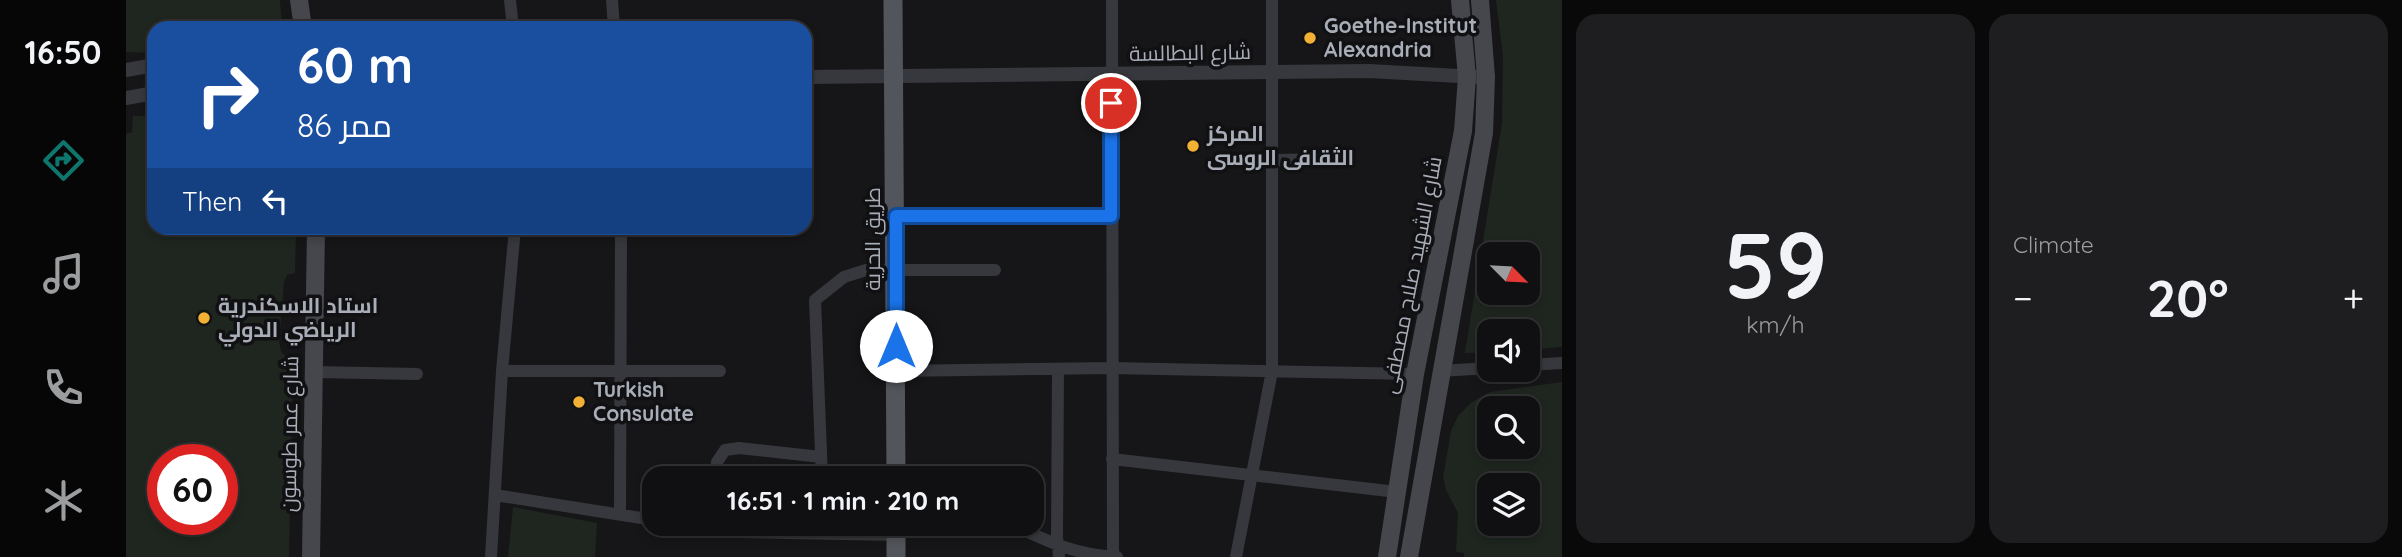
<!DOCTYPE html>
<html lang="en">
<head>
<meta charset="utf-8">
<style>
  body { margin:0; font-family:Quicksand,Cairo,sans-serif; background:#1e1e20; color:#f1f3f6; height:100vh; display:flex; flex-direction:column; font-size:26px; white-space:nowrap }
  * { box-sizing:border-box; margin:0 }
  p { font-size:23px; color:#9c9d9f }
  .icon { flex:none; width:38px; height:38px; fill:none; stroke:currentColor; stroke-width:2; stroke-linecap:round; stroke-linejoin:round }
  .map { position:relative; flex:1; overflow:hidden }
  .drawer { display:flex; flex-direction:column; gap:14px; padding:14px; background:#09090a; width:840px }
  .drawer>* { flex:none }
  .hud { position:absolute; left:21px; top:21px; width:665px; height:214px; border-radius:21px; box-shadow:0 4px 10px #0003,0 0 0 2px #303032; background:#1a4fa0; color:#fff; overflow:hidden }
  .needle { width:46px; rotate:114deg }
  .controls { position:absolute; left:1351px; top:242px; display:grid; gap:14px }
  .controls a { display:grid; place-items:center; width:63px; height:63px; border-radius:14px; background:#101012; box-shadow:0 4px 10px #0003,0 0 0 2px #303032; font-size:35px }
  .speed { position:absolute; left:21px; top:444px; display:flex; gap:14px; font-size:35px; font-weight:700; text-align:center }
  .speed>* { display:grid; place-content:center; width:91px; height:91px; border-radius:50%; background:#101012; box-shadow:0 4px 10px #0003,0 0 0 2px #303032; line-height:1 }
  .speed .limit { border:10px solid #d22; background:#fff; color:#111 }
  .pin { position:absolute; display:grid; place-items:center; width:60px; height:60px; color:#fff; margin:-30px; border:4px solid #fff; border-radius:50%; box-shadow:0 2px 7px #0007 }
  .me { position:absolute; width:77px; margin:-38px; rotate:0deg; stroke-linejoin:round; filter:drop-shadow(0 0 5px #0008) }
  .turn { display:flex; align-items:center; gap:24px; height:147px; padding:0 35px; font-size:32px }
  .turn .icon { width:91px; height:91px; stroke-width:2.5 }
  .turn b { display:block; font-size:49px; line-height:60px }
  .then { display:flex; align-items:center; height:66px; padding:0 35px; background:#0003; gap:14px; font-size:26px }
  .big { font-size:52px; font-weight:700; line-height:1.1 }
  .drawer .widget { flex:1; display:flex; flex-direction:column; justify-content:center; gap:10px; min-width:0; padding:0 24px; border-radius:21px; background:#1e1e20 }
  .drawer .dial { align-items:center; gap:0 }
  .dial b { font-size:91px; line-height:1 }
  .heat { display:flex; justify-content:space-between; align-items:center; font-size:38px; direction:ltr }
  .drawer .tiles { flex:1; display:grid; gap:14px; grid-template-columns:repeat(2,1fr) }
  .trip { position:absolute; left:516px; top:466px; width:402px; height:70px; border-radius:21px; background:#101012; box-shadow:0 4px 10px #0003,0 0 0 2px #303032; font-weight:700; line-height:70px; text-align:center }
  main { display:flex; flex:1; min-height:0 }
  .tabs { display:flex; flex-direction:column; width:126px; justify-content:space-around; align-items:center; background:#060607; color:#9c9d9f }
  .tabs .icon { width:49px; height:49px }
  .tabs .selected { color:#0f766e }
  .tabs b { font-size:32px; color:#f1f3f6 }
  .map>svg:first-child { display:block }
</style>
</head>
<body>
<main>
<nav class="tabs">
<b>16:50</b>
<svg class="icon selected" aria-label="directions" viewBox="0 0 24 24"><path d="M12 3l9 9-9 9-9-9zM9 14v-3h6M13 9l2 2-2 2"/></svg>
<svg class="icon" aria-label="music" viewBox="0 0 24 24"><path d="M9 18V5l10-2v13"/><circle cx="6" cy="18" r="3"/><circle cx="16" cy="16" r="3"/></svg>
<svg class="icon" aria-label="phone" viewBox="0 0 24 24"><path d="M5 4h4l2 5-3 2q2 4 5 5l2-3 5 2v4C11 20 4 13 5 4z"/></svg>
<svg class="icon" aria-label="climate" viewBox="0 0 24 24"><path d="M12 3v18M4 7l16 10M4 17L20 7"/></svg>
</nav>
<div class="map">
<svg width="1436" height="557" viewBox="0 0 1436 557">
  <rect width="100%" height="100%" fill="#161618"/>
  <path fill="#1e261f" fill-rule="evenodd" d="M 0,0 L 154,0 L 156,28 L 28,28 L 28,53 L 0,52 Z
    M 1370,0 L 1436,0 L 1436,347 L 1402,350 L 1402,331 L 1363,331 L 1363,352 L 1339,353 L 1376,123 L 1377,56 ZM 1363,254 L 1402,254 L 1402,292 L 1363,292 Z
    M 7,116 L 28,116 L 28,228 L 170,228 L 169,273 L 161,275 L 158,282 L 153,342 L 156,354 L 167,357 L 163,557 L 0,557 L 0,134 L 6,132 ZM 37,460 L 96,460 L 96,520 L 37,520 Z
    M 1436,382 L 1436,557 L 1338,557 L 1338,553 L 1330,552 L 1332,513 L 1320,490 L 1317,477 L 1325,431 L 1332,416 L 1346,402 L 1364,392 ZM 1363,408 L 1402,408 L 1402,446 L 1363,446 ZM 1363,485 L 1402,485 L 1402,523 L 1363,523 Z
    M 387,507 L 471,523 L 469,557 L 382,557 Z"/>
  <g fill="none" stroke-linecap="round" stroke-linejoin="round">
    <path stroke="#37383d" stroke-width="12" d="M 384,0 L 387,28
      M 486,0 L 488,28
      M 986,0 L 987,557
      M 1146,160 L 1205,159
      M 770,216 L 985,216
      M 1402,365 L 1436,363
      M 932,369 L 931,536 L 933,557
      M 376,371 L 594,371
      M 770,371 L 985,368 L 1289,374
      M 1314,371 L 1363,368
      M 188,372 L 291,374
      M 986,459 L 1271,492
      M 589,478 L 591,462 L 599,450 L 613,448 L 695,457
      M 696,478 L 689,300 L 718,277 L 740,270 L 869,270
      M 369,495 L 528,520
      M 494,514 L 495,228
      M 550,523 L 616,532 L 770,535
      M 883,523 C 923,542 946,554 991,557
      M 365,557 L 376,371 L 389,228
      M 1110,557 L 1146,371 L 1146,0"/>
    <path stroke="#37383d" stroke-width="14" d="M 0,70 L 28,65
      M 679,77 L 1243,71 L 1351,77
      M 0,98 L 28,93"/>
    <path stroke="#45474d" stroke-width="18" d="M 173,0 L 177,28
      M 185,557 L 190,228
      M 1261,557 L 1289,374 L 1337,131 L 1341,77 L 1334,0
      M 1283,557 L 1358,133 L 1360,77 L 1354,0"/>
    <path stroke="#53555c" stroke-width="19" d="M 767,0 L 770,478
      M 770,523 L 770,557"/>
  </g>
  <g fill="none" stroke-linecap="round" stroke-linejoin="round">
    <defs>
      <path id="route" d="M 770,346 L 770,216 L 985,216 L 985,103"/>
    </defs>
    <use href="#route" stroke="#114b97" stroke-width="18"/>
    <use href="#route" stroke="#1a73e8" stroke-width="12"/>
  </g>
  <g fill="#f2b134" stroke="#111113" stroke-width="2.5">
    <circle cx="1184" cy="38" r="7"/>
    <circle cx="1067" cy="146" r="7"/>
    <circle cx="78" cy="318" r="7"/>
    <circle cx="453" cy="402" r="7"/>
  </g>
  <g text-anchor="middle" stroke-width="7" stroke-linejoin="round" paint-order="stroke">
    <g font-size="21" font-weight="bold" fill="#a8adb8" stroke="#111113" text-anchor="start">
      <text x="1198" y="33">Goethe-Institut<tspan x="1198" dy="24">Alexandria</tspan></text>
      <text x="1081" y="141">المركز<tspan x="1081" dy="24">الثقافى الروسى</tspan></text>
      <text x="92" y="313">استاد الاسكندرية<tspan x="92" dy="24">الرياضي الدولي</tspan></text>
      <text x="467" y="397">Turkish<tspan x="467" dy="24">Consulate</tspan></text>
    </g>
    <g font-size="21" fill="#a8adb8" stroke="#111113">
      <text transform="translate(1064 53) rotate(-1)" y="7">شارع البطالسة</text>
      <text transform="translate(747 239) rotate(-90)" y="7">طريق الحرية</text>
      <text transform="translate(1286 275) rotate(-79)" y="7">شارع الشهيد صلاح مصطفى</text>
      <text transform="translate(164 434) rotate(-89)" y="7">شارع عمر طوسون</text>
    </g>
  </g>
</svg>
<div class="controls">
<a><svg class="needle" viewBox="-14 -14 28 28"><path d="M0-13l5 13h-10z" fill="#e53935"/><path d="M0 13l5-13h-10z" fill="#9c9d9f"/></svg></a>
<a><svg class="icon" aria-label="sound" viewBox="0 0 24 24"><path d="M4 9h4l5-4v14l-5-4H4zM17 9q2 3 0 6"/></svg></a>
<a><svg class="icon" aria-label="search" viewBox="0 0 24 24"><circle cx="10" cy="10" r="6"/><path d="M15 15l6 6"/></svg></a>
<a><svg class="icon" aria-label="layers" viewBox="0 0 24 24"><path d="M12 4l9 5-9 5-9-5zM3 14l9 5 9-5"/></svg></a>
</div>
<div class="speed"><div class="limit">60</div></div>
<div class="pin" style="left:985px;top:103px;background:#d93025"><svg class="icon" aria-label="arrive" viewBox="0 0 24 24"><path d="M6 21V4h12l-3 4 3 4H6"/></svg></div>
<svg class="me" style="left:770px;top:346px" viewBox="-20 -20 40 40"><circle r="19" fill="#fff"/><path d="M0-13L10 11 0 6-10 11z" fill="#1a73e8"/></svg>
<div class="trip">16:51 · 1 min · 210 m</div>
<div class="hud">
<div class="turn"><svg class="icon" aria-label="right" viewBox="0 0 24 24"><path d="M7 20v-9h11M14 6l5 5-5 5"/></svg><div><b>60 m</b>ممر 86</div></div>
<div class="then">Then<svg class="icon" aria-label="left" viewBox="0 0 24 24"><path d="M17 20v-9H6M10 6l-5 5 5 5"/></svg></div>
</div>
</div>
<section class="drawer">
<div class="tiles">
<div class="widget dial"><b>59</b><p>km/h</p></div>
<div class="widget"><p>Climate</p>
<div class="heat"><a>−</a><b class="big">20°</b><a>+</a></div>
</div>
</div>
</section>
</main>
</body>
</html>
